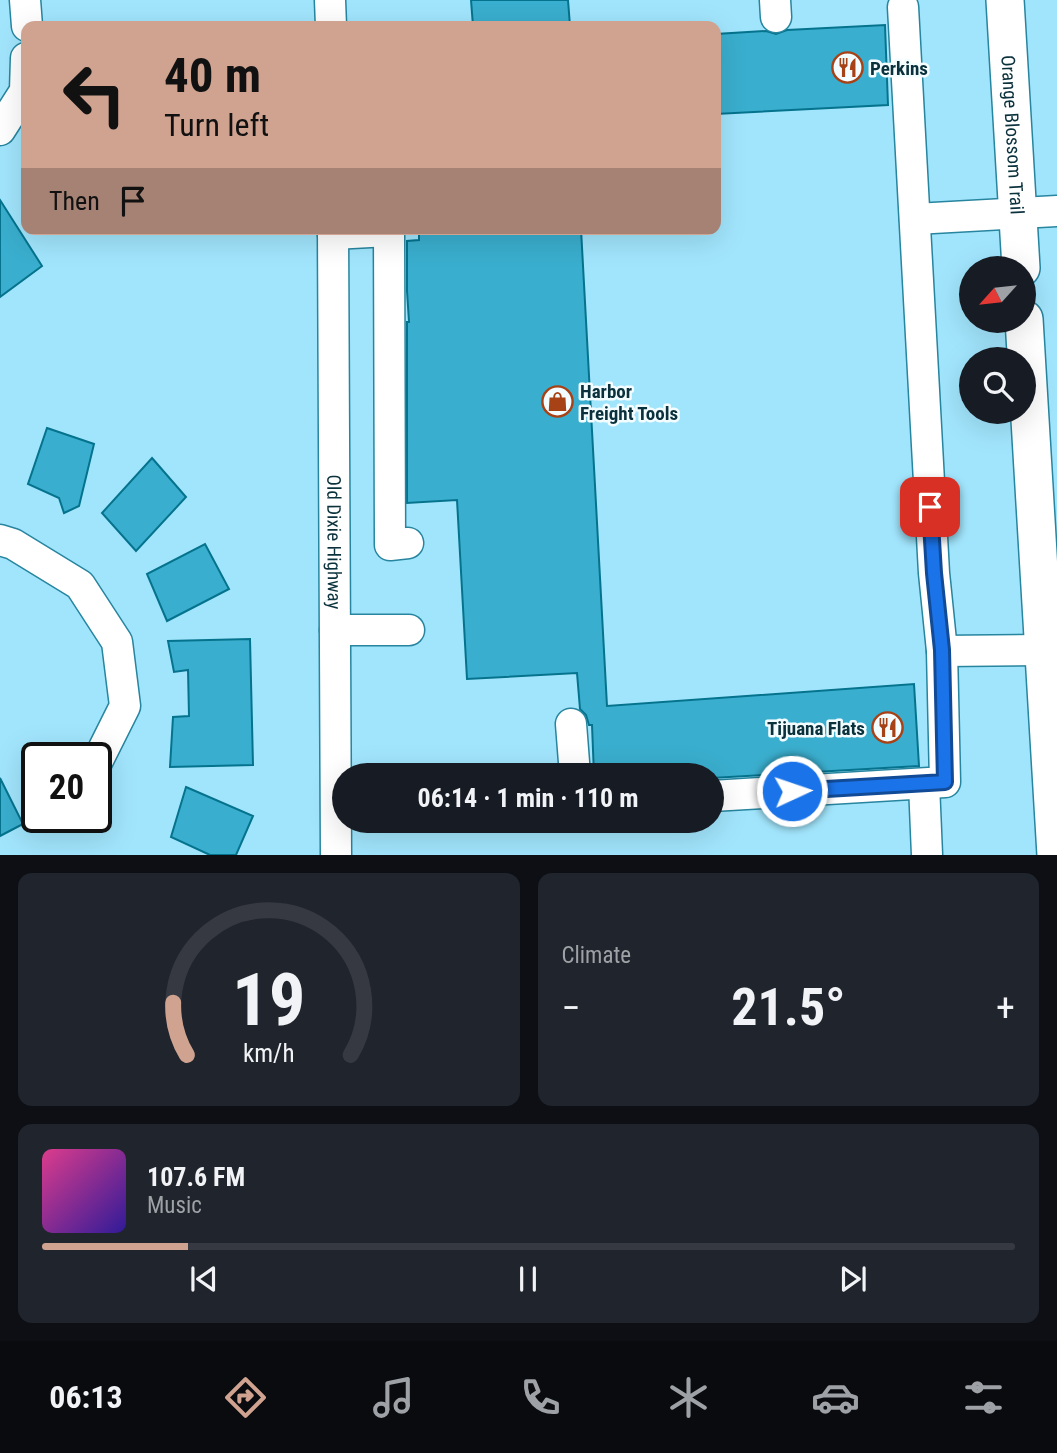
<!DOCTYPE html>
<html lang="en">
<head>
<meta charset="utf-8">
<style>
  body { margin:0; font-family:"Roboto Condensed",sans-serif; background:#20242c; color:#f1f3f6; height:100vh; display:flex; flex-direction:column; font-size:26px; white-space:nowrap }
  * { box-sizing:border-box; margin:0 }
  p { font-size:23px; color:#9ea1a6 }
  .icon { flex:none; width:38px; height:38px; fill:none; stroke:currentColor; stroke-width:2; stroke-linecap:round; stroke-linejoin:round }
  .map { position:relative; height:855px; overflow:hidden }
  .sheet { display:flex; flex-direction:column; gap:18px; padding:18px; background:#0d0f14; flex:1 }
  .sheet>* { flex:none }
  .top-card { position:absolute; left:21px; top:21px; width:700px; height:214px; border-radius:14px; box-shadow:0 7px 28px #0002; background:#d0a391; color:#111; overflow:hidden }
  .needle { width:46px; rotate:243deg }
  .fabs { position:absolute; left:959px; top:256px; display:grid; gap:14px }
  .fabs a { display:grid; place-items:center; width:77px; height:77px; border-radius:50%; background:#171b24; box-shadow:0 7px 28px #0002; font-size:35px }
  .speed { position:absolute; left:21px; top:742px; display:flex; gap:14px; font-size:35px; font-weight:700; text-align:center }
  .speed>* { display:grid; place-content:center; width:91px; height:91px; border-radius:50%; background:#171b24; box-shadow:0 7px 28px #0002; line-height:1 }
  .speed .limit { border:4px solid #111; border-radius:10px; background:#fff; color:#111 }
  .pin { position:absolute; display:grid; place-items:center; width:60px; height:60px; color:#fff; margin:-30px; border-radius:14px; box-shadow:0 4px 10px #0006 }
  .me { position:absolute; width:77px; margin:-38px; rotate:87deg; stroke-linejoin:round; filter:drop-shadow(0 0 5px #0008) }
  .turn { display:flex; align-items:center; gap:24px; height:147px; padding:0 28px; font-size:32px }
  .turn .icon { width:91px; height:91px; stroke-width:2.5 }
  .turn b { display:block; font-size:49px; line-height:60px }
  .then { display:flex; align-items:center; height:66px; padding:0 28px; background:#0003; gap:14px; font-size:26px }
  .big { font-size:52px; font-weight:700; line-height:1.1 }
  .sheet .widget { flex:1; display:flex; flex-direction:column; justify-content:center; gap:10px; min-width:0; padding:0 24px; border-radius:14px; background:#20242c }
  .sheet .dial { align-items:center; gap:0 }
  .dial svg { height:182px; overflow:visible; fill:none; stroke:#363941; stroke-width:7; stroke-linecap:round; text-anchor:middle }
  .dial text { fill:#f1f3f6; stroke:none }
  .song { display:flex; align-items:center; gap:21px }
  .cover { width:84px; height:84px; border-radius:10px; background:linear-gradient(135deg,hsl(330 70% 55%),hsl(250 70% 35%)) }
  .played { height:7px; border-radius:4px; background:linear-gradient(90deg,#d0a391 15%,#363941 15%) }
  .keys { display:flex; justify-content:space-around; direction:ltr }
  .heat { display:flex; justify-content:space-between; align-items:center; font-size:38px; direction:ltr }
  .sheet .tiles { flex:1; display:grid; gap:18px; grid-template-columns:1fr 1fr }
  .widget:last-child { grid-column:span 2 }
  .trip { position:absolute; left:332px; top:763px; width:392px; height:70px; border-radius:35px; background:#171b24; box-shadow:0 7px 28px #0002; font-weight:700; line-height:70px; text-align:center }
  .dock { display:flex; height:112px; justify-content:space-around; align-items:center; background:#090b0e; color:#9ea1a6 }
  .dock .icon { width:49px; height:49px }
  .dock .selected { color:#d0a391 }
  .dock b { font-size:32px; color:#f1f3f6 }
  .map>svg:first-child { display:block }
</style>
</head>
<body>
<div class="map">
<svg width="1057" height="855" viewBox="0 0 1057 855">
  <rect width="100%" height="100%" fill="#a1e5fc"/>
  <path fill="#3aaece" stroke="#05738d" stroke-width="2" d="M 471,0 L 568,0 L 570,26 L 473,26 Z
    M 885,25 L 888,105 L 716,114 L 716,34 L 766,31 L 776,34 L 787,30 Z
    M 0,200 L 42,266 L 0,297 Z
    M 419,229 L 581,229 L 607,706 L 914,684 L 919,766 L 712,778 L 712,775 L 594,775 L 592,725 L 589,725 L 586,715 L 580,709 L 577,673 L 467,679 L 457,500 L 407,503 L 407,322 L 409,322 L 407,291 L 407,241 L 419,240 Z
    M 47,428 L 94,444 L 79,506 L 64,513 L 59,498 L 28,484 Z
    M 152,458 L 186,497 L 136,551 L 102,513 Z
    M 205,544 L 229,589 L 167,621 L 147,574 Z
    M 250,639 L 253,765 L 170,767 L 173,717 L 189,716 L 188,670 L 174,672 L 168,641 Z
    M 0,778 L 23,824 L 0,836 Z
    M 186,787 L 253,816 L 236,855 L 210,855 L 171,837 Z"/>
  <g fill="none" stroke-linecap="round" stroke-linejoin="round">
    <defs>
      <g id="minor">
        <path d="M 25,0 L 27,26"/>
        <path d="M 330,0 L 331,26"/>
        <path d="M 775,0 L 776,17"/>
        <path d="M 0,130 L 25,91 L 26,58"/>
        <path d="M 915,219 L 1057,211"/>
        <path id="s1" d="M 333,229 L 336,855"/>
        <path d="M 389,229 L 390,545 L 408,543"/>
        <path d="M 333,234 L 389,231"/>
        <path d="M 0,540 L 13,544 L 80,585 L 117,642 L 125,706 L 96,764"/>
        <path d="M 335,630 L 409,630"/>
        <path d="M 942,651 L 1044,650"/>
        <path d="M 571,724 L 575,775"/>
        <path d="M 924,784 L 927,855"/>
        <path d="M 712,796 L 945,782 L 942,651 L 934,573 L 903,7"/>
      </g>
      <g id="major">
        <path id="s2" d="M 1005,0 L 1021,268"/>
        <path d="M 1024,319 L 1056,855"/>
      </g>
    </defs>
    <use href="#minor" stroke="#27859f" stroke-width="33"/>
    <use href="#major" stroke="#27859f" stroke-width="40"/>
    <use href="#minor" stroke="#fff" stroke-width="30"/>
    <use href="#major" stroke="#fff" stroke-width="37"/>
  </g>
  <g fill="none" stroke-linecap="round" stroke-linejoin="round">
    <defs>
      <path id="route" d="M 792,791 L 945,782 L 942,650 L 934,573 L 930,507"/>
    </defs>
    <use href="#route" stroke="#114b97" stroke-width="18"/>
    <use href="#route" stroke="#1a73e8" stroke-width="12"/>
  </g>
  <defs>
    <symbol id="restaurant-ring" viewBox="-11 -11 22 22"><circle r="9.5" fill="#f3fcfe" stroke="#a74116" stroke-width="1.5"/><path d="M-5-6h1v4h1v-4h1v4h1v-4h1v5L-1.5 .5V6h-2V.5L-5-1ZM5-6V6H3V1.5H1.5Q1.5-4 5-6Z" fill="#a74116"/></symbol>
    <symbol id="shop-ring" viewBox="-11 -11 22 22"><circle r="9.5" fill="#f3fcfe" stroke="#a74116" stroke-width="1.5"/><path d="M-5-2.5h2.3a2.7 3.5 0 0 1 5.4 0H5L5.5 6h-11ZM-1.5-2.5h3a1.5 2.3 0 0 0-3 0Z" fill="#a74116"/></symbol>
  </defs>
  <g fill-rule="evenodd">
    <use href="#restaurant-ring" x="830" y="50" width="35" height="35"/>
    <use href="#shop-ring" x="540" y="384" width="35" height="35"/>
    <use href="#restaurant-ring" x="870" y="710" width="35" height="35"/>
  </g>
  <g text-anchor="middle" stroke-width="5" stroke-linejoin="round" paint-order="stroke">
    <g font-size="19" font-weight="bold" fill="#0a313c" stroke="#f3fcfe" text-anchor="start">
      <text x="870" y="75">Perkins</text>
      <text x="580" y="398">Harbor<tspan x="580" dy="22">Freight Tools</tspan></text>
      <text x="865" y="735" text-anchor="end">Tijuana Flats</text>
    </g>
    <g font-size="19" fill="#0a313c" stroke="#f3fcfe">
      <text dy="7" stroke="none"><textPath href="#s2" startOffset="135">Orange Blossom Trail</textPath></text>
      <text dy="7" stroke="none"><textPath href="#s1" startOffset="313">Old Dixie Highway</textPath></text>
    </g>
  </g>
</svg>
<div class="fabs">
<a><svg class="needle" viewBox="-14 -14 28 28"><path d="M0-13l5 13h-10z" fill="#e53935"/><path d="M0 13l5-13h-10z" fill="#9ea1a6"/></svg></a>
<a><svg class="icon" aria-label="search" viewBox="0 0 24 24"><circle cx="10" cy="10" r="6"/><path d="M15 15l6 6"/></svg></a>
</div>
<div class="speed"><div class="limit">20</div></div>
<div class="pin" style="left:930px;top:507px;background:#d93025"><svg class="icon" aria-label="arrive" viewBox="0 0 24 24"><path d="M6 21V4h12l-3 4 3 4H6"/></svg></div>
<svg class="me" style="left:792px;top:791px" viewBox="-20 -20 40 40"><circle r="17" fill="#1a73e8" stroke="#fff" stroke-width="3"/><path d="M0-11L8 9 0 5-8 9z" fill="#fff"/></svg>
<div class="trip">06:14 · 1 min · 110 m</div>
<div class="top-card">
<div class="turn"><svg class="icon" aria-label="left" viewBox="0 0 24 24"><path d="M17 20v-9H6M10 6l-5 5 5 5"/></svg><div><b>40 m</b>Turn left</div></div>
<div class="then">Then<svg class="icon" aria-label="arrive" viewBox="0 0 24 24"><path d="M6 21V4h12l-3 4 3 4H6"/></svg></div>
</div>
</div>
<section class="sheet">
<div class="tiles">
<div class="widget dial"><svg viewBox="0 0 100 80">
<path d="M14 69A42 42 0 1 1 86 69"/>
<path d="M14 69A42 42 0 0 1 8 46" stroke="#d0a391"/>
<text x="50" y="56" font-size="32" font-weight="700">19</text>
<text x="50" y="72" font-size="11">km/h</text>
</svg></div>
<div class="widget"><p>Climate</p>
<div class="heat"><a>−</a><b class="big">21.5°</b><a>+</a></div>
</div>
<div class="widget">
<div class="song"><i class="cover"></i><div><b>107.6 FM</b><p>Music</p></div></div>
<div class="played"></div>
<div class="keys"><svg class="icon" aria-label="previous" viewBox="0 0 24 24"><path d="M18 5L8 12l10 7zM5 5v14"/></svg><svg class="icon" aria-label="pause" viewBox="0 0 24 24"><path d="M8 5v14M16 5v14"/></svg><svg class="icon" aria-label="next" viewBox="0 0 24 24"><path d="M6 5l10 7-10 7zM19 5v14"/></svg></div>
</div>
</div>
</section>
<nav class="dock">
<b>06:13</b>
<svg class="icon selected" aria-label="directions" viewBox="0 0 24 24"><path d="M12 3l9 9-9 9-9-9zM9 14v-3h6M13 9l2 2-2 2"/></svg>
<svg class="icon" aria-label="music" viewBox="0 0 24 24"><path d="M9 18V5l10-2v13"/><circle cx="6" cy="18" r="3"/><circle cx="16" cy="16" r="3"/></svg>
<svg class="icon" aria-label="phone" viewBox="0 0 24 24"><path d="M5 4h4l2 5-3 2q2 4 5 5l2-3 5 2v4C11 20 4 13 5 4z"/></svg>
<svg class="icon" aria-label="climate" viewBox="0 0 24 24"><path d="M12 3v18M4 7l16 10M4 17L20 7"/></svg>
<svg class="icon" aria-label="car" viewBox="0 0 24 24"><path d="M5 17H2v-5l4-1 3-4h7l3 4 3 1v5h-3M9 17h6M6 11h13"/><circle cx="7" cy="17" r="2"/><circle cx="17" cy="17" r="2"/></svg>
<svg class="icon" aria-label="filters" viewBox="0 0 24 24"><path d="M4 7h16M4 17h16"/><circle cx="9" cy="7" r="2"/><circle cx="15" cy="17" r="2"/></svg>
</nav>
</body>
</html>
